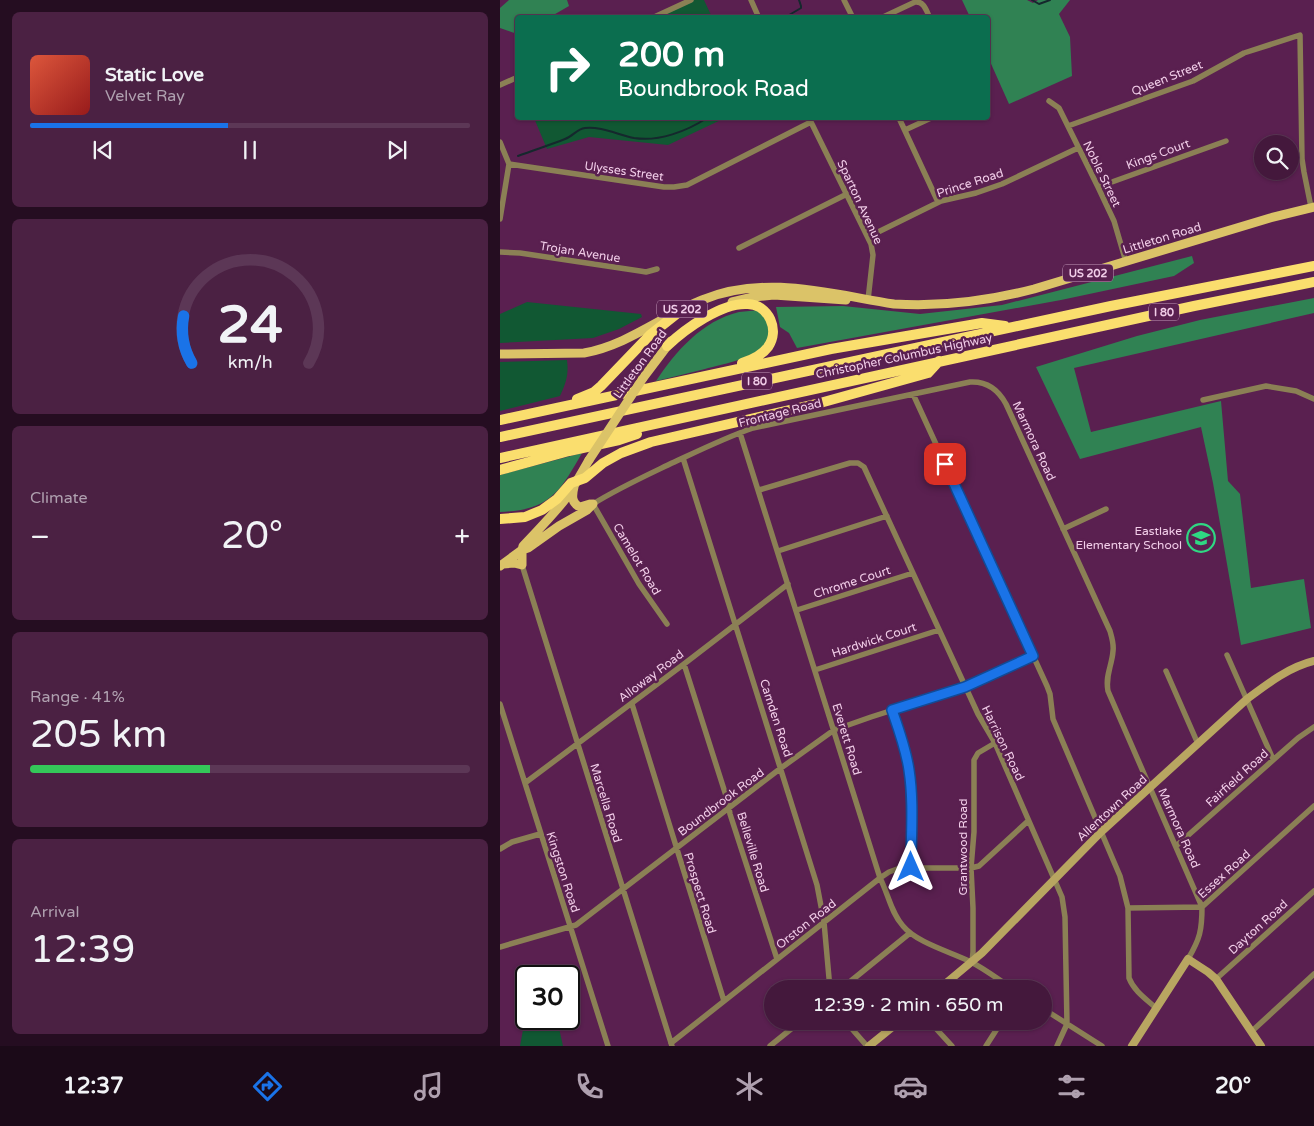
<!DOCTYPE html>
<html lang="en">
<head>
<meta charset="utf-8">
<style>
  body { margin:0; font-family:"Varela Round",sans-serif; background:#4b2143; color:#f1f3f6; height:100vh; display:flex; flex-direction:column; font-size:19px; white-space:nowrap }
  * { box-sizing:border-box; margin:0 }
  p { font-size:16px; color:#afa0af }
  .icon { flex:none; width:28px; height:28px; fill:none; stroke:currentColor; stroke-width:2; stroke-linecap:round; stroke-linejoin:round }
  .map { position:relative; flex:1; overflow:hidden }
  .panel { display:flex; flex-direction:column; gap:12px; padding:12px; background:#250d21; width:500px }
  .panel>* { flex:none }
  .banner { position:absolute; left:15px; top:15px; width:475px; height:105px; border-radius:5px; box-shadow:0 1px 4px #0004,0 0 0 1px #5c3756; background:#0b6e4f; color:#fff; overflow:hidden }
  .fabs { position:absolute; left:754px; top:135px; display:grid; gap:10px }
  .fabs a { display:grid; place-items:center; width:45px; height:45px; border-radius:50%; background:#44183c; box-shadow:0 1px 4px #0004,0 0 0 1px #5c3756; font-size:25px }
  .speed { position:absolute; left:15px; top:965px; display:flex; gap:10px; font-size:25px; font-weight:700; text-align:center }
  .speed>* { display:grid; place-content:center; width:65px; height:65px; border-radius:50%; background:#44183c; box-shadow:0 1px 4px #0004,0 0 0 1px #5c3756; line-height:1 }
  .speed .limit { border:2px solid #111; border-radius:8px; background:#fff; color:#111 }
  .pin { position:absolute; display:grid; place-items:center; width:42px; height:42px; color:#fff; margin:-21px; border-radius:10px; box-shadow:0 2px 8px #0006 }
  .me { position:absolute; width:55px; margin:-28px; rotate:0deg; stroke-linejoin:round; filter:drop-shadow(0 0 4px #0008) }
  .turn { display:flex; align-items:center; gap:18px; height:105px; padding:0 20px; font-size:22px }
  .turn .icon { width:65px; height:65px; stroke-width:2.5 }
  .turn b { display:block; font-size:35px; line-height:42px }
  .big { font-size:38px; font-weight:600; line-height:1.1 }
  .panel .tile { flex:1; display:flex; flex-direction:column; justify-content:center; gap:8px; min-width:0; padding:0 18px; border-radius:8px; background:#4b2143 }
  .panel .dial { align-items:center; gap:0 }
  .dial svg { height:130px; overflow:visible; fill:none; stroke:#5c3756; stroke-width:7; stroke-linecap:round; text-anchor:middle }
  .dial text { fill:#f1f3f6; stroke:none }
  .song { display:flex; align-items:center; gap:15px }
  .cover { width:60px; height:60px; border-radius:8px; background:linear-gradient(135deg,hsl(10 70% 55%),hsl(0 70% 35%)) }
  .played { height:5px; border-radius:2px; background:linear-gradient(90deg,#1a73e8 45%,#5c3756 45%) }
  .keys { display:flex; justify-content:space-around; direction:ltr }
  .heat { display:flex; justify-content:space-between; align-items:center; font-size:28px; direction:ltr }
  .charge { height:8px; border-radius:4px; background:linear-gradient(90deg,#34c759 41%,#5c3756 0) }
  .trip { position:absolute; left:264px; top:980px; width:288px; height:50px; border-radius:25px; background:#44183c; box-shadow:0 1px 4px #0004,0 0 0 1px #5c3756; font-weight:600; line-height:50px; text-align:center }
  .tab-bar { display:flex; height:80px; justify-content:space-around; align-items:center; background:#1b0a18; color:#afa0af }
  .tab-bar .icon { width:35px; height:35px }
  .tab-bar .active { color:#1a73e8 }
  .tab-bar b { font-size:22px; color:#f1f3f6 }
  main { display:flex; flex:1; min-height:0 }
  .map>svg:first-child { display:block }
</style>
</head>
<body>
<main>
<section class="panel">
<div class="tile">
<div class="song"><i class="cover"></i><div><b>Static Love</b><p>Velvet Ray</p></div></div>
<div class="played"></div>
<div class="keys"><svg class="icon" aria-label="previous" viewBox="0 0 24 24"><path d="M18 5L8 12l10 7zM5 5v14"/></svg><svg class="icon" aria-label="pause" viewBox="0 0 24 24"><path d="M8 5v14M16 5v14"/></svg><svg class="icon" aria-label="next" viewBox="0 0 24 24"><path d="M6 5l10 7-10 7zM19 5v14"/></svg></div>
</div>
<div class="tile dial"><svg viewBox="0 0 100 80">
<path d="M14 69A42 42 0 1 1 86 69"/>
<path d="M14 69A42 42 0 0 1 9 40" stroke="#1a73e8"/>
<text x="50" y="56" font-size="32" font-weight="700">24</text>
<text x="50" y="72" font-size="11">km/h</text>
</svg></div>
<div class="tile"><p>Climate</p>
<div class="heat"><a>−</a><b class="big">20°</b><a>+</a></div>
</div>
<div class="tile"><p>Range · 41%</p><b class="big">205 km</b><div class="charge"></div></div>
<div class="tile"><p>Arrival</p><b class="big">12:39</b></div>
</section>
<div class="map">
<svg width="814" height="1046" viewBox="0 0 814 1046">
  <rect width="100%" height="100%" fill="#5a2050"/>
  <path fill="#115833" d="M 191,0 L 204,0 L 212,17 L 151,18 Z
    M 34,118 L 225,118 L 168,145 L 89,137 L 47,149 Z
    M 27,302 L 141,314 L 142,317 L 119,329 L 93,338 L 0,343 L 0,314 Z
    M 67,360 C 69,374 66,383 60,396 L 0,411 L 0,362 Z
    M 25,1019 L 48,1020 L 57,1019 L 63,1046 L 20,1046 Z"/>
  <path fill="#308253" d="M 9,0 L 67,0 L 69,6 L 50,17 L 18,18 L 17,34 L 0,28 L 0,8 Z
    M 462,0 L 527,0 L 533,3 L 538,0 L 570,0 L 559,14 L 570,37 L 572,76 L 509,104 L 488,57 L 488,18 L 470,17 Z
    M 692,256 L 694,263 L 674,276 L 561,300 L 297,348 L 289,333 L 280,327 L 276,307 L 343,306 L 420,314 L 502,305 Z
    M 814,298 L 814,313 L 574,368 L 591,432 L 721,401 L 728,481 L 740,494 L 751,588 L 804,579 L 811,628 L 741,645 L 713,483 L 701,427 L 580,459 L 536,367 L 637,336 L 700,320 Z
    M 259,310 C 296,350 233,362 205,369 C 189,373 173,377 156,381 C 176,351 202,321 239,312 C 246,311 253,311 259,310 Z
    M 82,453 C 59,493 50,510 0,512 L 0,475 Z"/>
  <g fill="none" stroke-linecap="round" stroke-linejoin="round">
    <path stroke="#15282d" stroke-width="2" d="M 532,0 L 539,4 L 550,0
      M 284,18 L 301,8 L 301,6 L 299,0
      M 18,156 C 34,150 50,145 65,139 C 73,136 77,129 85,128 C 100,126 119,135 134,138 C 159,142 187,131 207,118"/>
    <path stroke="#8b8055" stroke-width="5.5" d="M 251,0 L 259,18
      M 344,0 L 353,18
      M 152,18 L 191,0
      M 381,18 L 415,2 C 424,1 426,10 430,18
      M 0,85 L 18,77
      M 549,101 L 559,108 L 598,187 L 614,221 L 626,262
      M 309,118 L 371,244 L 373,255 L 368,300
      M 399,118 L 438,202
      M 568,126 L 693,81 L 744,53 L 800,35 L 802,159 L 804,172 L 811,207
      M 405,130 L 431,118
      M 0,142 L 9,164 L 0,219
      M 9,164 L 164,187 L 174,187 L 187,185 L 311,122
      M 598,187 L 726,141
      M 368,237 L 441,201 L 476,193 L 502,184 L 578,148
      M 239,248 L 347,194
      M 0,252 L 20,253 L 140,271 L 146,272 L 157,269
      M 413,394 L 547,686 L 550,694 L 553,719 L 620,876 L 628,908 L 629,978 C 634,991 646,999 656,1008
      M 703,400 L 766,386 L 796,391 L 814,399
      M 240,433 L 380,878 C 388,893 391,913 403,926 C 417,943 451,952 471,962 C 485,969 499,980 513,989
      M 183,458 L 317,885 L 324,922 L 330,989
      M 259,490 L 350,463 L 358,463 L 364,467 L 478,714 L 495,743 L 562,897 L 565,917 L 567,1024 L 557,1046
      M 563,529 L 606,509
      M 278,551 L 387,516
      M 22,565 L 172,1046
      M 297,610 L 413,573
      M 167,624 L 139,584 L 93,504 C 117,489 143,477 168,465 C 196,452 224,438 253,428 L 470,382 C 487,381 498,389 506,404 L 610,631 C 612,638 614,644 613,651 C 612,666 605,675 608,691 L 702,907 C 702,930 700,939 688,959
      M 727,655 L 773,759
      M 184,664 L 228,802 L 230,814 L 277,959
      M 315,670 L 439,630
      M 666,671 L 698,744
      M 0,704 L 108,1046
      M 132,704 L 224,1001
      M 392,710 C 399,730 406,749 409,770 C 414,802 411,835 411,867
      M 25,783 L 184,664 L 288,584
      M 676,846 L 798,738 L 814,727
      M 0,849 L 12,842 L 40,834
      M 628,908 L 702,907 L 814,806
      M 0,947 L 76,925 L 281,768 L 334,730 L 371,717 L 465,687 L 533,656
      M 472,962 L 473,952 L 473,908 L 471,868 L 474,832 L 474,760 L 478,753 L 495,743
      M 716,979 L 814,891
      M 341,989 L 410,933
      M 542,1008 L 602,1046
      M 345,1021 L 367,1046
      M 429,1021 L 452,1046
      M 751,1032 L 814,974
      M 171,1043 L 380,878 L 389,872 L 400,868 L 471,868 L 479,866 L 528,821
      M 270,1046 L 301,1021
      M 486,1046 L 502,1021"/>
    <path stroke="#b8a661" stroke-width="8" d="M 439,989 L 482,953 L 601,832 L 747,699 C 767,684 789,667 814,661
      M 369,1046 L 400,1021
      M 632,1046 L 688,959 L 708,972 L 716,979 L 761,1046"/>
    <path stroke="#dbc368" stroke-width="9" d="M 232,302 L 253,297 L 274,295 L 346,300
      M 0,354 L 84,353 C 128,345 162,316 202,300 C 265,274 330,294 394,304 C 441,307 488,301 534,289 L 770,218 L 814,207
      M 143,378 L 171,341
      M 74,487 C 72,495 71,503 80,507 L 90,504
      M 3,564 L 14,563 L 22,565 L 22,550 L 28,548 L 59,526 L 87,510 L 93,504
      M 0,566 L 22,550 L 23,546 C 38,530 54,514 67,497 C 75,485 82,472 89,460"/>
    <path stroke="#fade6e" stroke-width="10" d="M 167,346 C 185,329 222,302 248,304 C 269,305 280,330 268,347 C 262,355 252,360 242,363
      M 77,399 L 94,392 L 101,386 L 150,335 L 184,308
      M 0,420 L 331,349 L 482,323 L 505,326
      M 0,437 L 611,306 L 814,266
      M 0,458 L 694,306 L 814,282
      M 0,470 L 69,451 L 119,440 L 137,434
      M 0,519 L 25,517 L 42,510 L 57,499 L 71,483 L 85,478 L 103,463 L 121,453 L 151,442 L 320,403 L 428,373 L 439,361"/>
    <path stroke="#dbc368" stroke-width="9" d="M 89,460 L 143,378"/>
  </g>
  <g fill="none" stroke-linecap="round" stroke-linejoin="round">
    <defs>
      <path id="route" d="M 411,867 C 411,835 414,802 409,770 C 406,749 399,730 392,710 L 465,687 L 533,656 L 445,464"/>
    </defs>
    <use href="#route" stroke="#114b97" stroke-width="12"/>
    <use href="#route" stroke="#1a73e8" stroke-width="9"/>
  </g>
  <defs>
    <symbol id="school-ring" viewBox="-11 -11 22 22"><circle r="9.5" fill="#5a2050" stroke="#2fd883" stroke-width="1.5"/><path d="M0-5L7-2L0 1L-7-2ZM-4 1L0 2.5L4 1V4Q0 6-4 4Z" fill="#2fd883"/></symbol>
  </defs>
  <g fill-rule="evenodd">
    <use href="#school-ring" x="685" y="522" width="32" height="32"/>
  </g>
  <g text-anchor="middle" stroke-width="5" stroke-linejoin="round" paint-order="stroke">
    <g fill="#5a2050" stroke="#c49abb" stroke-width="1">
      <rect x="563" y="264.5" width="50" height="17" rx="4"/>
      <rect x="157" y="300.5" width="50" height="17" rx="4"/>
      <rect x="649" y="303.5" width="30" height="17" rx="4"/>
      <rect x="242" y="372.5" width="30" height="17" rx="4"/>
    </g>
    <g font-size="11" font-weight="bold" fill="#f2cee9">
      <text x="588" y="277">US 202</text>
      <text x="182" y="313">US 202</text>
      <text x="664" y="316">I 80</text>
      <text x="257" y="385">I 80</text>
    </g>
    <g font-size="12" fill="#f2cee9" stroke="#5a2050">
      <text transform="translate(667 78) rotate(-22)" y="4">Queen Street</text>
      <text transform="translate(658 154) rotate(-20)" y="4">Kings Court</text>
      <text transform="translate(124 171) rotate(8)" y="4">Ulysses Street</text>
      <text transform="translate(602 174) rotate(64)" y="4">Noble Street</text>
      <text transform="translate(470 183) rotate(-18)" y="4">Prince Road</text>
      <text transform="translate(360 202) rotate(65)" y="4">Sparton Avenue</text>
      <text transform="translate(662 238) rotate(-17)" y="4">Littleton Road</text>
      <text transform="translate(80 252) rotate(9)" y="4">Trojan Avenue</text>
      <text transform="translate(404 356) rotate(-12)" y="4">Christopher Columbus Highway</text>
      <text transform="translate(140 364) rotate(-54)" y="4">Littleton Road</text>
      <text transform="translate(280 413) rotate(-14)" y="4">Frontage Road</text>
      <text transform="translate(534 441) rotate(65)" y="4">Marmora Road</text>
      <text transform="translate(137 559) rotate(59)" y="4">Camelot Road</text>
      <text transform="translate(352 582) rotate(-18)" y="4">Chrome Court</text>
      <text transform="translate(374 640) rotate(-18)" y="4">Hardwick Court</text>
      <text transform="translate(151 676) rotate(-37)" y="4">Alloway Road</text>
      <text transform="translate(276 718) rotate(72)" y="4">Camden Road</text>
      <text transform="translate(347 739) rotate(73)" y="4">Everett Road</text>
      <text transform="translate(503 743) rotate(64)" y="4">Harrison Road</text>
      <text transform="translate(737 778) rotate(-42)" y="4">Fairfield Road</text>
      <text transform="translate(221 802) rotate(-37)" y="4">Boundbrook Road</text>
      <text transform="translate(106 803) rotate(73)" y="4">Marcella Road</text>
      <text transform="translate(612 808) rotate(-43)" y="4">Allentown Road</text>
      <text transform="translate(679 828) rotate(66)" y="4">Marmora Road</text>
      <text transform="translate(463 847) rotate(-90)" y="4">Grantwood Road</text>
      <text transform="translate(253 852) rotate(73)" y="4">Belleville Road</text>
      <text transform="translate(63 872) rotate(72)" y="4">Kingston Road</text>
      <text transform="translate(724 874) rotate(-42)" y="4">Essex Road</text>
      <text transform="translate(200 893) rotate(73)" y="4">Prospect Road</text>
      <text transform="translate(306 924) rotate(-38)" y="4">Orston Road</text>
      <text transform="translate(758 927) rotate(-42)" y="4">Dayton Road</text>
    </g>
    <g font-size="12" fill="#f2cee9" stroke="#5a2050" text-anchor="end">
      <text x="682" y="535">Eastlake<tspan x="682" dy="14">Elementary School</tspan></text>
    </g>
  </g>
</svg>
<div class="fabs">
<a><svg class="icon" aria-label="search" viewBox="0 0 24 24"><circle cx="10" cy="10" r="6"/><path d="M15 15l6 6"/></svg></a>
</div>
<div class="speed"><div class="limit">30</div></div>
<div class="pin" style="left:445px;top:464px;background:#d93025"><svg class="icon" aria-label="arrive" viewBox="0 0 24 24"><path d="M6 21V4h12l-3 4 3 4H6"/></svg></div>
<svg class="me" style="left:411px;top:867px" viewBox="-20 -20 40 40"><path d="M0-17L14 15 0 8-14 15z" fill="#1a73e8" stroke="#fff" stroke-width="4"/></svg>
<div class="trip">12:39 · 2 min · 650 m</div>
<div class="banner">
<div class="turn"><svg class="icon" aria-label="right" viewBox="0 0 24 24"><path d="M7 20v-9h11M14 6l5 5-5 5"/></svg><div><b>200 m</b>Boundbrook Road</div></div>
</div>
</div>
</main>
<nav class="tab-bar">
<b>12:37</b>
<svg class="icon active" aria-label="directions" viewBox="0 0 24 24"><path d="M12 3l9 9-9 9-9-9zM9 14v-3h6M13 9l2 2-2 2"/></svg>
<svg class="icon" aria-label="music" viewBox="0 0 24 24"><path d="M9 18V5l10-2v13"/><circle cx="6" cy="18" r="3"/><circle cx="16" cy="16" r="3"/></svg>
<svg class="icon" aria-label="phone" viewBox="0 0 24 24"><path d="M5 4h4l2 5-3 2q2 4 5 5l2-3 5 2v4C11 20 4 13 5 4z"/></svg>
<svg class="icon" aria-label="climate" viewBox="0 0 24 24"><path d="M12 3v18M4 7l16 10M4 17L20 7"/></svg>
<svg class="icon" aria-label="car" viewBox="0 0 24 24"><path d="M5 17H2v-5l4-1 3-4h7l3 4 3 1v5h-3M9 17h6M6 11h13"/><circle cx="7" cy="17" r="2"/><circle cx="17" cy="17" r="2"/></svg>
<svg class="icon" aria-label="filters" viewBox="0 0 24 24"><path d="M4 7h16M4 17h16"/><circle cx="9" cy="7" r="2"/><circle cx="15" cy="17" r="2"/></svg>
<b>20°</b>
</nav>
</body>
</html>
